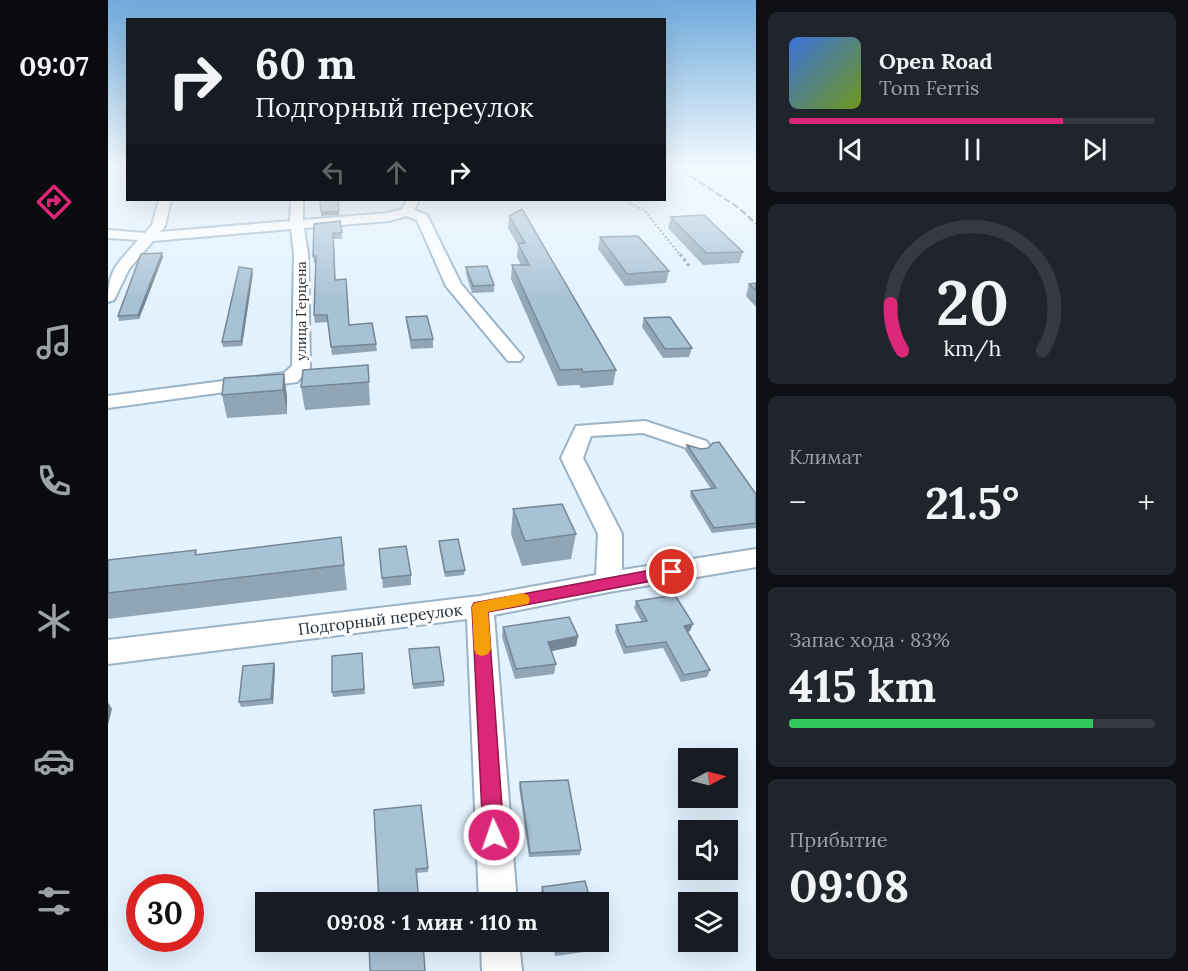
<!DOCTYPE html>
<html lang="ru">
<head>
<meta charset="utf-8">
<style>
  body { margin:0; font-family:Lora,serif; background:#20242c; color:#f1f3f6; height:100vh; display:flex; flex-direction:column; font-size:22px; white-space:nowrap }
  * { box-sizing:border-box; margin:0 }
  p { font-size:20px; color:#9ea1a6 }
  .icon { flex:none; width:33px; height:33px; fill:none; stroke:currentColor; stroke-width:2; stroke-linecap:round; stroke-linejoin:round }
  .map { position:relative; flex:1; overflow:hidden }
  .details { display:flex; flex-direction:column; gap:12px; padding:12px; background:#0d0f14; width:432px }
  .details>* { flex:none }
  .banner { position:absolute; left:18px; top:18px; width:540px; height:183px; border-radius:0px; box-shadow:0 6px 24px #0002; background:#171b24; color:#f1f3f6; overflow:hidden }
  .needle { width:39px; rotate:83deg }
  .controls { position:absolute; left:570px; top:748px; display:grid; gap:12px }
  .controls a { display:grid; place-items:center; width:60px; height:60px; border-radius:0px; background:#171b24; box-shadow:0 6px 24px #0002; font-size:30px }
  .speed { position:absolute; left:18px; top:874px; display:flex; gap:12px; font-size:30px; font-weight:700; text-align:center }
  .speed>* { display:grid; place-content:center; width:78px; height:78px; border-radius:50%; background:#171b24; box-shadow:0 6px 24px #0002; line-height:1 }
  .speed .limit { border:9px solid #d22; background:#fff; color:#111 }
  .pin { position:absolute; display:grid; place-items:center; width:51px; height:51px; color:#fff; margin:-26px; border:3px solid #fff; border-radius:50%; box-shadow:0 2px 6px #0007 }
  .me { position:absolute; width:66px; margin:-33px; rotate:357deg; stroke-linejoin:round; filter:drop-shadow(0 0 4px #0008) }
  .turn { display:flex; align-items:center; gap:21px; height:126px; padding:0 30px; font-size:27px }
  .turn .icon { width:78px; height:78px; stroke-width:2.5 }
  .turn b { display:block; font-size:42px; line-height:51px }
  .lanes { display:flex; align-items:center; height:57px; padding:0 30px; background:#0003; justify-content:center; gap:30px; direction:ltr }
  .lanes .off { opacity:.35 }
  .big { font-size:45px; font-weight:700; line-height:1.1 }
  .details .card { flex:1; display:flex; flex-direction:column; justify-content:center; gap:9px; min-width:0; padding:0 21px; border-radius:9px; background:#20242c }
  .details .dial { align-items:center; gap:0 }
  .dial svg { height:156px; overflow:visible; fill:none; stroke:#363941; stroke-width:7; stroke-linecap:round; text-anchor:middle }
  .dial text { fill:#f1f3f6; stroke:none }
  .song { display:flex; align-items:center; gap:18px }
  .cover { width:72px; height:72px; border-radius:9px; background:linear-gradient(135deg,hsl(220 70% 55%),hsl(80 70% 35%)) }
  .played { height:6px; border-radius:3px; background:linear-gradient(90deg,#db2777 75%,#363941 75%) }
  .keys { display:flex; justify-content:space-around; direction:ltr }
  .heat { display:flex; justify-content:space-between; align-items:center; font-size:33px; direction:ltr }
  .charge { height:9px; border-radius:4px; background:linear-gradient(90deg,#34c759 83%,#363941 0) }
  .trip { position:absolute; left:147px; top:892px; width:354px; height:60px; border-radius:0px; background:#171b24; box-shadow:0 6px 24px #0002; font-weight:700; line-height:60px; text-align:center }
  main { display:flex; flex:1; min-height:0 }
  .tabs { display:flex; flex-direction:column; width:108px; justify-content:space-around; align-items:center; background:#090b0e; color:#9ea1a6 }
  .tabs .icon { width:42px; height:42px }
  .tabs .active { color:#db2777 }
  .tabs b { font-size:27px; color:#f1f3f6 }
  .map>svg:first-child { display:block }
</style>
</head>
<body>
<main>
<nav class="tabs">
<b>09:07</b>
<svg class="icon active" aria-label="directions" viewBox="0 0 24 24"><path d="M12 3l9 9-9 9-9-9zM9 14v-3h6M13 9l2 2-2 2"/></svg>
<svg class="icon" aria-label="music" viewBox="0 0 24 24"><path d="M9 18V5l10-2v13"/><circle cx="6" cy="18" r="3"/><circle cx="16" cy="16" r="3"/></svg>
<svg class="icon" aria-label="phone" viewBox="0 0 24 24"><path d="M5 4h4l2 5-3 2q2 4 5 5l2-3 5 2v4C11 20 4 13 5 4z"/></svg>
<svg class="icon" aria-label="climate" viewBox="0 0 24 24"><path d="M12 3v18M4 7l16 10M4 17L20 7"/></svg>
<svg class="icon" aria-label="car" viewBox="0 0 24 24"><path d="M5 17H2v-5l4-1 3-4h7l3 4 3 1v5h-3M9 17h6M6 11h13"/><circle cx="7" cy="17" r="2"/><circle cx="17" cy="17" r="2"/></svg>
<svg class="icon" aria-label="filters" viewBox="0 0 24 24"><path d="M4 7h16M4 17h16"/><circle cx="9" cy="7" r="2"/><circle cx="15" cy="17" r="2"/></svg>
</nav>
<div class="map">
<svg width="648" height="971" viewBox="0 0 648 971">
  <rect width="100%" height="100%" fill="#e2f2fe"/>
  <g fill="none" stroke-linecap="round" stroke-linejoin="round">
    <defs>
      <path id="minor" d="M 51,200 L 63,200 L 57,226 L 52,232 L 182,221 L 183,200 L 195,200 L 195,220 L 280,213 L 294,209 L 299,200 L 311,200 L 306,210 L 319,215 L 353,284 L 415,357 L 412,361 L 400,361 L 338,286 L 309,220 L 298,216 L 281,221 L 196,228 L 200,254 L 202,368 L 189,382 L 0,408 L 0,396 L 176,373 L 184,366 L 186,254 L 183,229 L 45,241 L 21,269 L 6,300 L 0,302 C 0,268 10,264 30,240 L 0,238 L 0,230 L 37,233 L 44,225 Z
        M 537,421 L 598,441 L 602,446 L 598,451 L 591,452 L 535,433 L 483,436 L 475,458 L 514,534 L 514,570 L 648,549 L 648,567 L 501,592 L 386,615 L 409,903 L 371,903 L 359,619 L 0,664 L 0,640 L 372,596 L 488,575 L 490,534 L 453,458 L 468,426 Z
        M 373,942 L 411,942 L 414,971 L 374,971 Z"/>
    </defs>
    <use href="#minor" stroke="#9ab3c6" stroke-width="4"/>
    <path stroke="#8c99a3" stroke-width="2" stroke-dasharray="2 2" stroke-linecap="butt" d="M 516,200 L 537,211 L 573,256"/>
    <path stroke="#8c99a3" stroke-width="3" stroke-dasharray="3 3" stroke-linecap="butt" d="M 572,254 L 582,267"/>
    <use href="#minor" fill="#fff" fill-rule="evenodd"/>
    <path stroke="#5a666f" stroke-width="2" stroke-dasharray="7 3" stroke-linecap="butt" d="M 566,165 L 631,208 L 648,224"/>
  </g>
  <path fill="#90a6b7" d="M 401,216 L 508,370 L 505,385 L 473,388 L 471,385 L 450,386 L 403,279 L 404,265 L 413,265 L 409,257 L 410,245 L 400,228 Z
    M 563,217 L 635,252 L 631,263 L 595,265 L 560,228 Z
    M 232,221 L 234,239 L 226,239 L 227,280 L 241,325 L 268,344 L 269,351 L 224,355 L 220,322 L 207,323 L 206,315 L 208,263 L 206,263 L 205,256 Z
    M 492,237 L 561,271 L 558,283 L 517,286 L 490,249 Z
    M 54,253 L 55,257 L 31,319 L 11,321 L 10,316 Z
    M 358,267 L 386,285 L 386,292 L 364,293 L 358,274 Z
    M 145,273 L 134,346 L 115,347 L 114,342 Z
    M 648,283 L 648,307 L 638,296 L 641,284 Z
    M 298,317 L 325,339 L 325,348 L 303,349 L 299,326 Z
    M 536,318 L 584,348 L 581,357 L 555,358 L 534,327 Z
    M 260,365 L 262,405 L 197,410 L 193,387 Z
    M 176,374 L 179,397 L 179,414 L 119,418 L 114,395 Z
    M 579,445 L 593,449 L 600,448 L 648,494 L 648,528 L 604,533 L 582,496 L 583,491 L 603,489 L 577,450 Z
    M 405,509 L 468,534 L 463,559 L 414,566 L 403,534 Z
    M 233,537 L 239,590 L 0,619 L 0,560 L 88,550 L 89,555 Z
    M 331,541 L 357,570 L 356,575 L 337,577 L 331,546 Z
    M 271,549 L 303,575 L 303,585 L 275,588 Z
    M 528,601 L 582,631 L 580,632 L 602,670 L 599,677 L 573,682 L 555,648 L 516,654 L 507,632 L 508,625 L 534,622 L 526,608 Z
    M 395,627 L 470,636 L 468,646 L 444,651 L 448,664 L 446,674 L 407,679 L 394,637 Z
    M 254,653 L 257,694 L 225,697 L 224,692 Z
    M 302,655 L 336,681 L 336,686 L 305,689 Z
    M 166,663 L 167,668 L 165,704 L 133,707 L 131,702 Z
    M 412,782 L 473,850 L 472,855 L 421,857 L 411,787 Z
    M 266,810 L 320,868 L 320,872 L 308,873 L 271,901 Z
    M 434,887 L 483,903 L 436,903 L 433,891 Z
    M 444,942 L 490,942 L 494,946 L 492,950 L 447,956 Z"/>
  <path fill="#758795" d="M 231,211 L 231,215 L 213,216 L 213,212 Z
    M 54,253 L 55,257 L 31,319 L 30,315 Z
    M 144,269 L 145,273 L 134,346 L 133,341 Z
    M 176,374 L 179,397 L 179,414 L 175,390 Z
    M 585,624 L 582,631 L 574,633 L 576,626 Z
    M 470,636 L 468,646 L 439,652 L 440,642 Z
    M 166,663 L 167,668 L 165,704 L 163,699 Z
    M 0,702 L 4,709 L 0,725 Z"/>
  <path fill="#a7c1d5" stroke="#758795" stroke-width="1.5" d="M 212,200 L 230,200 L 231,211 L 213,212 Z
    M 414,209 L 508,370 L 475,372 L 474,369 L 452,370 L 404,265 L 421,265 L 410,244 L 417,243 L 401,216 Z
    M 596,215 L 635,252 L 598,253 L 563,217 Z
    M 232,221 L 234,233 L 225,233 L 227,280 L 238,279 L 241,325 L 264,323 L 268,344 L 223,347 L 219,315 L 206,315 L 208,256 L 205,256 L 206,224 Z
    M 530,236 L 561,271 L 519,274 L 492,237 Z
    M 54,253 L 30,315 L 10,316 L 33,254 Z
    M 379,266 L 386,285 L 365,286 L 358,267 Z
    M 131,267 L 144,269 L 133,341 L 114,342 Z
    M 648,283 L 648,290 L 641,284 Z
    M 319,316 L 325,339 L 303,340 L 298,317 Z
    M 562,317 L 584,348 L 557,349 L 536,318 Z
    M 260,365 L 261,382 L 193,387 L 195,370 Z
    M 176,374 L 175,390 L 114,395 L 116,378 Z
    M 611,442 L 648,494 L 648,523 L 606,528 L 583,491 L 608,488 L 579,445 L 593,449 L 600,448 L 605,443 Z
    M 454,504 L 468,534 L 417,541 L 405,509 Z
    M 233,537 L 236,565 L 0,593 L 0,560 L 88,550 L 87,555 Z
    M 350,539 L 357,570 L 337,572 L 331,541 Z
    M 298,546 L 303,575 L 274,578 L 271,549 Z
    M 567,595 L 585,624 L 576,626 L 602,670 L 576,675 L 558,642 L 518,647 L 508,625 L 539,621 L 528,601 Z
    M 461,617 L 470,636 L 440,642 L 448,664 L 408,669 L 395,627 Z
    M 331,647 L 336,681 L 305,684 L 301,649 Z
    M 254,653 L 256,689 L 224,692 L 224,656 Z
    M 166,663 L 163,699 L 131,702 L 135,666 Z
    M 460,780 L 473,850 L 422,853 L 412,782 Z
    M 313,805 L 320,868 L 308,869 L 311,903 L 260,903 L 271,901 L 266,810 Z
    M 477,881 L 483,903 L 438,903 L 434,887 Z
    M 490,933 L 494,946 L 448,952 L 446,942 L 490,942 Z
    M 261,942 L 315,942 L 317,971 L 262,971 Z"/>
  <linearGradient id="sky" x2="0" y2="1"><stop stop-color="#6faada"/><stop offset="0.55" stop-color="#f2f9ff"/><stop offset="1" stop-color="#f2f9ff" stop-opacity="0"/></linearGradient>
  <rect width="648" height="301" fill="url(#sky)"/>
  <path fill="#db2777" stroke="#8e194d" stroke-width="1.5" d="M 564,566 L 570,568 L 572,572 L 570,576 L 380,612 L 396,835 L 393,842 L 386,845 L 378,842 L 375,835 L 364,607 L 366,603 Z"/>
  <path fill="#f59e0b" d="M 414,593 L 420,595 L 422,600 L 420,604 L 380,612 L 383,649 L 380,654 L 374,656 L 368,654 L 366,649 L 364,607 L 366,603 Z"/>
  <g text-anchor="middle" stroke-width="6" stroke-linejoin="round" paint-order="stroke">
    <g font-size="14" fill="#242e36" stroke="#fff">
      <text transform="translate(193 311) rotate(-90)" y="5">улица Герцена</text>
    </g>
    <g font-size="16" fill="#242e36" stroke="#fff">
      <text transform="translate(272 619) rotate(-7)" y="6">Подгорный переулок</text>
    </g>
  </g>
</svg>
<div class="controls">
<a><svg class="needle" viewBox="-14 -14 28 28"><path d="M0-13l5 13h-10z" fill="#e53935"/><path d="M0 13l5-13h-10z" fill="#9ea1a6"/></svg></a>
<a><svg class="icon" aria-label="sound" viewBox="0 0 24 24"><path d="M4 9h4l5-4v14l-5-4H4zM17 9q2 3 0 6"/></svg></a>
<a><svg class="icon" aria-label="layers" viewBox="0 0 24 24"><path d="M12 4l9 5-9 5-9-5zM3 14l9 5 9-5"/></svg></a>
</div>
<div class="speed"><div class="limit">30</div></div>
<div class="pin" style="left:564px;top:572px;background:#d93025"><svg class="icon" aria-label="arrive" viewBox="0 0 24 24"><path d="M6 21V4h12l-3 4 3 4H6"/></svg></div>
<svg class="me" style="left:386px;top:835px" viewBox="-20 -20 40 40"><circle r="17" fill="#db2777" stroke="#fff" stroke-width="3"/><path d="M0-11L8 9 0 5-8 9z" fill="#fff"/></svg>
<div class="trip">09:08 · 1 мин · 110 m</div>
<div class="banner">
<div class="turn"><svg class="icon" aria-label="right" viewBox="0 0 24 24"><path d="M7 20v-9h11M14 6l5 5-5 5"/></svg><div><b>60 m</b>Подгорный переулок</div></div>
<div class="lanes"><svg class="icon off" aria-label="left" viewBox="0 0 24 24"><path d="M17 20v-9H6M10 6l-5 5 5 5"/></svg><svg class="icon off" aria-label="ahead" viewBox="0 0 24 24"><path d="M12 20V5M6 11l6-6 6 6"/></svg><svg class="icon" aria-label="right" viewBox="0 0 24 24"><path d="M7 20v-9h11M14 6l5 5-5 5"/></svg></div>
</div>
</div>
<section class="details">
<div class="card">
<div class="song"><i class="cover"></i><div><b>Open Road</b><p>Tom Ferris</p></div></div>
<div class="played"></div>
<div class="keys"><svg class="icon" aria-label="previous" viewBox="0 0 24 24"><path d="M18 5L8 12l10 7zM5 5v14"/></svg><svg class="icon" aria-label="pause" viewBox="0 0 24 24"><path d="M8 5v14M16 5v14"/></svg><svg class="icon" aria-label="next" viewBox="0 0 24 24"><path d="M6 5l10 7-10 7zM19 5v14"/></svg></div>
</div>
<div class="card dial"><svg viewBox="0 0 100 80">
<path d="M14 69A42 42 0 1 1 86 69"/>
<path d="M14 69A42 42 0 0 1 8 45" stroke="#db2777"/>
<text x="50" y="56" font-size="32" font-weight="700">20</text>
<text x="50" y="72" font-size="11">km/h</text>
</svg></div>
<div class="card"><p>Климат</p>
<div class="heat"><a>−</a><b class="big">21.5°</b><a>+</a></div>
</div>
<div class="card"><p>Запас хода · 83%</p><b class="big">415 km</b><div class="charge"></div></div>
<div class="card"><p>Прибытие</p><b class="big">09:08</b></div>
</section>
</main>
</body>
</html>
